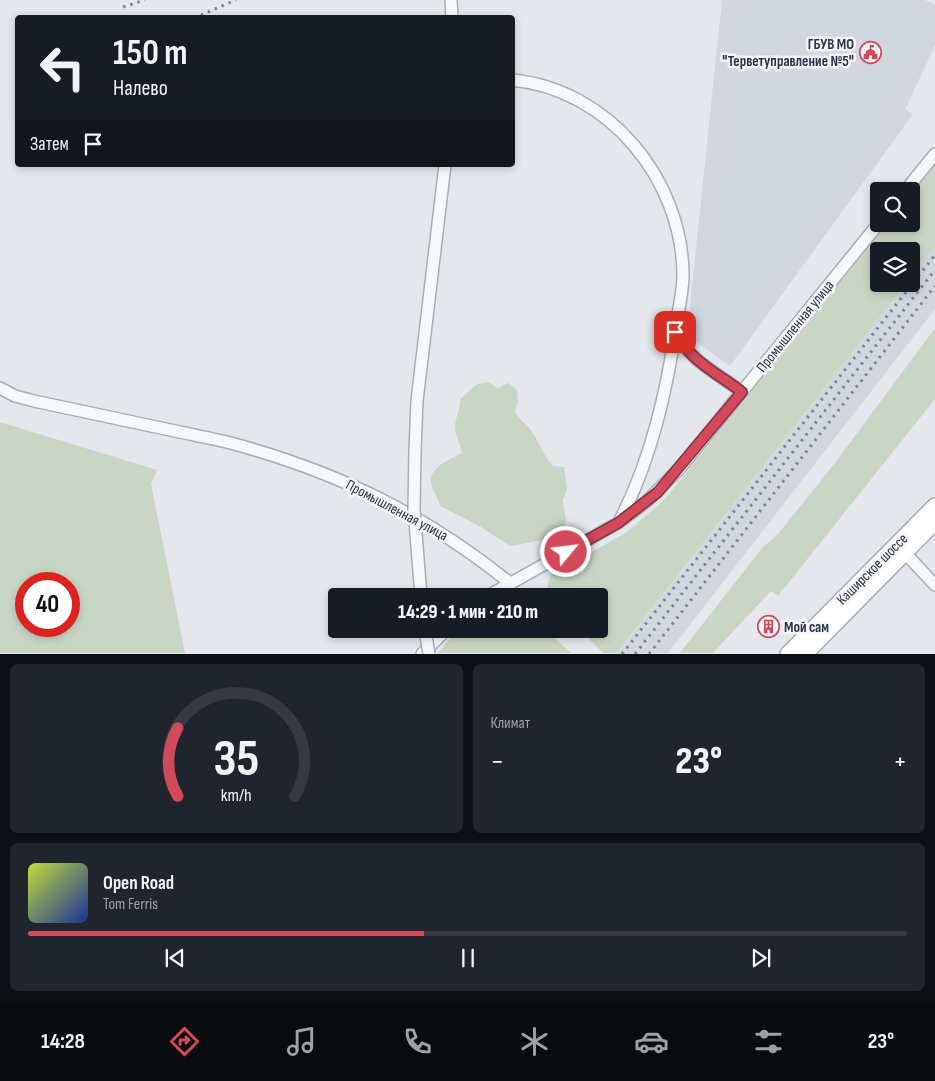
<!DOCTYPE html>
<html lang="ru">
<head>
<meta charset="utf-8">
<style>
  body { margin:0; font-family:"Sofia Sans Condensed",sans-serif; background:#20242c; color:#f1f3f6; height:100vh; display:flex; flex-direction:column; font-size:19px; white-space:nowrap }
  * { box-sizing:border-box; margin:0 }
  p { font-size:16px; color:#9ea1a6 }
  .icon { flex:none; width:28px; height:28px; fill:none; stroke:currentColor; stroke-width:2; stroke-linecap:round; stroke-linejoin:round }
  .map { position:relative; height:654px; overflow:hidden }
  .panel { display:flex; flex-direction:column; gap:10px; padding:10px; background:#0d0f14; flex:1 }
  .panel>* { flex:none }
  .top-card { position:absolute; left:15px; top:15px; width:500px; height:152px; border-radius:5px; box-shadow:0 2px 8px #0003; background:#171b24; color:#f1f3f6; overflow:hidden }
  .controls { position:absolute; left:870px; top:182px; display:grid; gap:10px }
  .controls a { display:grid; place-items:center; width:50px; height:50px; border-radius:5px; background:#171b24; box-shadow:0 2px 8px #0003; font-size:25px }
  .speed { position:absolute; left:15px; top:572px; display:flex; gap:10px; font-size:25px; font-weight:700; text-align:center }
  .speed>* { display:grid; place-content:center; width:65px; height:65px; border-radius:50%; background:#171b24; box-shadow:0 2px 8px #0003; line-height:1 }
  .speed .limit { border:8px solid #d22; background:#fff; color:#111 }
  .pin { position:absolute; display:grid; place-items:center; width:42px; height:42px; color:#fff; margin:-21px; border-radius:10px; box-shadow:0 2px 8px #0006 }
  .me { position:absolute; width:55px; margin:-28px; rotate:61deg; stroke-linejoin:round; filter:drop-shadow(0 0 4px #0008) }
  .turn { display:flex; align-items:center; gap:18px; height:105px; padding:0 15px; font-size:22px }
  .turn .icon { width:65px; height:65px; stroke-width:2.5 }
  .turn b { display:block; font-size:35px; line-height:42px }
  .then { display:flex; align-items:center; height:48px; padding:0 15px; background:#0003; gap:10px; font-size:19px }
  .big { font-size:38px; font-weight:800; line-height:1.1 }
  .panel .card { flex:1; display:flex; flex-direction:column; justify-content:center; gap:8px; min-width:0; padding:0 18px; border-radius:8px; background:#20242c }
  .panel .dial { align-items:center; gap:0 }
  .dial svg { height:130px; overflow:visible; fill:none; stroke:#363941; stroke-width:7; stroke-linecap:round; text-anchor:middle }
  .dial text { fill:#f1f3f6; stroke:none }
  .song { display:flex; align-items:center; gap:15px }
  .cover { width:60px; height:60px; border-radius:8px; background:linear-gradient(135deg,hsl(70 70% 55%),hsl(230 70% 35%)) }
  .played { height:5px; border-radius:2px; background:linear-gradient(90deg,#d1495b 45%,#363941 45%) }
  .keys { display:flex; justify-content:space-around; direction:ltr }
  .heat { display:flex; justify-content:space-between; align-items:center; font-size:28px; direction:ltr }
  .panel .tiles { flex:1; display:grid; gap:10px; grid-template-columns:1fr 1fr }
  .card:last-child { grid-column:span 2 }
  .trip { position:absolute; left:328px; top:588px; width:280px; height:50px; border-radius:5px; background:#171b24; box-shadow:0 2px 8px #0003; font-weight:800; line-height:50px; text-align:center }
  .dock { display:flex; height:80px; justify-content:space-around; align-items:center; background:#090b0e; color:#9ea1a6 }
  .dock .icon { width:35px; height:35px }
  .dock .selected { color:#d1495b }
  .dock b { font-size:22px; color:#f1f3f6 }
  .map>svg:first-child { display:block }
</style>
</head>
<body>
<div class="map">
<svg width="935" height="654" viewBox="0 0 935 654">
  <rect width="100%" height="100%" fill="#e4e7ec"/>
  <path fill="#d2d6de" d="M 722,0 L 925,0 L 935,5 L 935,45 L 905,110 L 913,114 L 730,366 L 687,335 Z
    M 935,247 L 935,309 L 668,653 L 617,654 L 906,284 L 911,284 L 911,277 Z"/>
  <path fill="#c9d6c5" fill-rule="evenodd" d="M 935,164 L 935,247 L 911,277 L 911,251 L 879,251 L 879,284 L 906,284 L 617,653 L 603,653 L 579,629 L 599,629 L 599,596 L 550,596 L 546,592 L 551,573 L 567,566 L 627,532 L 665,499 L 887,224 L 911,224 L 911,194 Z
    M 935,328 L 935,399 L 778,596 L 771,591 L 713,653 L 680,653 L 762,548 L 778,534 L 835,463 Z
    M 488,382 L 498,388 L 508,383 L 517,390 L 518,401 L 515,412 C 519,419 525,423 530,429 C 539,441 543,455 553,466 L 564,467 L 567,489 L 563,500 L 566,522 L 561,532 L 554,538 L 510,546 L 481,527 L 440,506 C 438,499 435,494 432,487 C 425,469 450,459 462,453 C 461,445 456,438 455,430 C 454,419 461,410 460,399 L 477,384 Z
    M 0,422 L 157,470 L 151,484 L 185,653 L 0,653 ZM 26,584 L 69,584 L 69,626 L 26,626 Z
    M 458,629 L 545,629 L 571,653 L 438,653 Z"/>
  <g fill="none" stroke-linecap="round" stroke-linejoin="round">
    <defs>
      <path id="minor" d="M 451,0 L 452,18
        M 512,80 C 609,89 683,180 683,276 C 683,290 679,306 677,321 C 667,389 652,458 620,520
        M 905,191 L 935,154
        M 675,332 C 688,359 718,374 742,392
        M 0,388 L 15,396 L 34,401 C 81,411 128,421 175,431 C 198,436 223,440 245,447 C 346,476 428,517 510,583
        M 415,450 L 417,401 L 445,165
        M 905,553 L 935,585
        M 488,596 L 618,523 L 647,501 L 680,468 L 879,223
        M 422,654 L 447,629"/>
      <path id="major" d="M 788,654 L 935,506
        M 805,654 L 935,522"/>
    </defs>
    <use href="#minor" stroke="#a9aeb7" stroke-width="14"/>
    <use href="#major" stroke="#a3abb8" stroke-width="18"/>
    <use href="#minor" stroke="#f7f8fa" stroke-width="11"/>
    <use href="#major" stroke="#fff" stroke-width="15"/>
    <path stroke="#7d8696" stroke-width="3" stroke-dasharray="2.5 5" stroke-linecap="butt" d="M 123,7 L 145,0
      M 194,18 L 236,0
      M 622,654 L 935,255
      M 635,654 L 935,270
      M 649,654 L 935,286"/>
    <defs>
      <path id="minor-bridge" d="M 415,450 L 414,509 L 421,596
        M 425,629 L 429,654"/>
    </defs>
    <use href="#minor-bridge" stroke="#a9aeb7" stroke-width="14" stroke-linecap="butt"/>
    <use href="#minor-bridge" stroke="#f7f8fa" stroke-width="11"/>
  </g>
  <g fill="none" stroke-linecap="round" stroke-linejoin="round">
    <defs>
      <path id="route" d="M 566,552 L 618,523 L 658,492 L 742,392 C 718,374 688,359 675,332"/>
    </defs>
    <use href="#route" stroke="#882f3b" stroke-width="12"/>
    <use href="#route" stroke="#d1495b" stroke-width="9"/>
  </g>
  <defs>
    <symbol id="civic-ring" viewBox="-11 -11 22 22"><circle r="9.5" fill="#f4f6f9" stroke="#d1495b" stroke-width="1.5"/><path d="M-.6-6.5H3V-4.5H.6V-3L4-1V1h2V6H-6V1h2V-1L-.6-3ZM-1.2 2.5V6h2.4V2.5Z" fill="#d1495b"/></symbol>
    <symbol id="building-ring" viewBox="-11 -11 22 22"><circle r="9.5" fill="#f4f6f9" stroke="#d1495b" stroke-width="1.5"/><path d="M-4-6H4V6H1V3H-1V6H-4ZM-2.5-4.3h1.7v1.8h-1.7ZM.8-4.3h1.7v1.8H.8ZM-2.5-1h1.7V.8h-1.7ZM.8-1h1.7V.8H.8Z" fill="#d1495b"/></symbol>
  </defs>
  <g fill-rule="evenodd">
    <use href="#civic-ring" x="858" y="40" width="25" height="25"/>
    <use href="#building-ring" x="756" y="614" width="25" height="25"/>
  </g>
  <g text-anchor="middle" stroke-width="5" stroke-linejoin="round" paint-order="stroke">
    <g font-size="15" font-weight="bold" fill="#2b3445" stroke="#f4f6f9" text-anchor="end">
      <text x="854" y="49">ГБУВ МО<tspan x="854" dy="17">"Терветуправление №5"</tspan></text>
      <text x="784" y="632" text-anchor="start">Мой сам</text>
    </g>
    <g font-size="15" fill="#2b3445" stroke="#f4f6f9">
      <text transform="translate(795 326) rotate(-51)" y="5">Промышленная улица</text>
      <text transform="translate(397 510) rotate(28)" y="5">Промышленная улица</text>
      <text transform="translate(872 569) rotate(-45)" y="5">Каширское шоссе</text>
    </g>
  </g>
</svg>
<div class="controls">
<a><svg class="icon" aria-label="search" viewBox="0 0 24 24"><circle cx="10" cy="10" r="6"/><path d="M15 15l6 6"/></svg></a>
<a><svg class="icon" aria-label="layers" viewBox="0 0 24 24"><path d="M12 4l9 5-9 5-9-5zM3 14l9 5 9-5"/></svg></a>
</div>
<div class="speed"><div class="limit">40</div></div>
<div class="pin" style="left:675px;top:332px;background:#d93025"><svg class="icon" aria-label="arrive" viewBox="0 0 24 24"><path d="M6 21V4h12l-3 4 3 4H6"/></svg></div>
<svg class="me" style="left:566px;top:552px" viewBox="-20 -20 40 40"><circle r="17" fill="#d1495b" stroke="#fff" stroke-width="3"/><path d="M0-11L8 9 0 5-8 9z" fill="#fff"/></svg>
<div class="trip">14:29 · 1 мин · 210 m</div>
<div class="top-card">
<div class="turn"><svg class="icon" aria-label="left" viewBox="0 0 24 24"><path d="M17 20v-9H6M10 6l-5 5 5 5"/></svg><div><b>150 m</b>Налево</div></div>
<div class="then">Затем<svg class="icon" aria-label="arrive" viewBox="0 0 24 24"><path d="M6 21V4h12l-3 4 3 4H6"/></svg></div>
</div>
</div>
<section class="panel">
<div class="tiles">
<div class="card dial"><svg viewBox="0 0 100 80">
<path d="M14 69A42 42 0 1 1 86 69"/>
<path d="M14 69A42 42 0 0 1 14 27" stroke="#d1495b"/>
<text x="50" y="56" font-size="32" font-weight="700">35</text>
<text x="50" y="72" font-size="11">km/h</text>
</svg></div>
<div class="card"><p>Климат</p>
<div class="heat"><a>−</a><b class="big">23°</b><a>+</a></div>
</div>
<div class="card">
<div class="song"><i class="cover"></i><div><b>Open Road</b><p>Tom Ferris</p></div></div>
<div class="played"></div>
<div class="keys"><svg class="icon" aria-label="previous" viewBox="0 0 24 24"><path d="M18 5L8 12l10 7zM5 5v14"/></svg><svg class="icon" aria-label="pause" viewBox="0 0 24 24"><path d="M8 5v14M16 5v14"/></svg><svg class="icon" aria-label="next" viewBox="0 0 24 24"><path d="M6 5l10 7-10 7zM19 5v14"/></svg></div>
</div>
</div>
</section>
<nav class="dock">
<b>14:28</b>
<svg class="icon selected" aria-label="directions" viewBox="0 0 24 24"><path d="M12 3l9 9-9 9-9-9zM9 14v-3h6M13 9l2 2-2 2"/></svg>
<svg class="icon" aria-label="music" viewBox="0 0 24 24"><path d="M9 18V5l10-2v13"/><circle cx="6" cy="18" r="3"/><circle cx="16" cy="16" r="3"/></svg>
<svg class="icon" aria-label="phone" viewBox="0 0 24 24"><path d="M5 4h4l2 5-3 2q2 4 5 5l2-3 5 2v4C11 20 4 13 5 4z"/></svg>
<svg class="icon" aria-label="climate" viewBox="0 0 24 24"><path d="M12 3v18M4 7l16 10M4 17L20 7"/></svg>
<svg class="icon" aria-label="car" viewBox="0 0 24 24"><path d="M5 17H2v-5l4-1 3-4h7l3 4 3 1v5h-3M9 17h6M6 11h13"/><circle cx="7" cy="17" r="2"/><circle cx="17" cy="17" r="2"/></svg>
<svg class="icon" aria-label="filters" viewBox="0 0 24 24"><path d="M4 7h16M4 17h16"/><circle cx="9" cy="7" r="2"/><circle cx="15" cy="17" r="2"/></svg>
<b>23°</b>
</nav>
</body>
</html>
